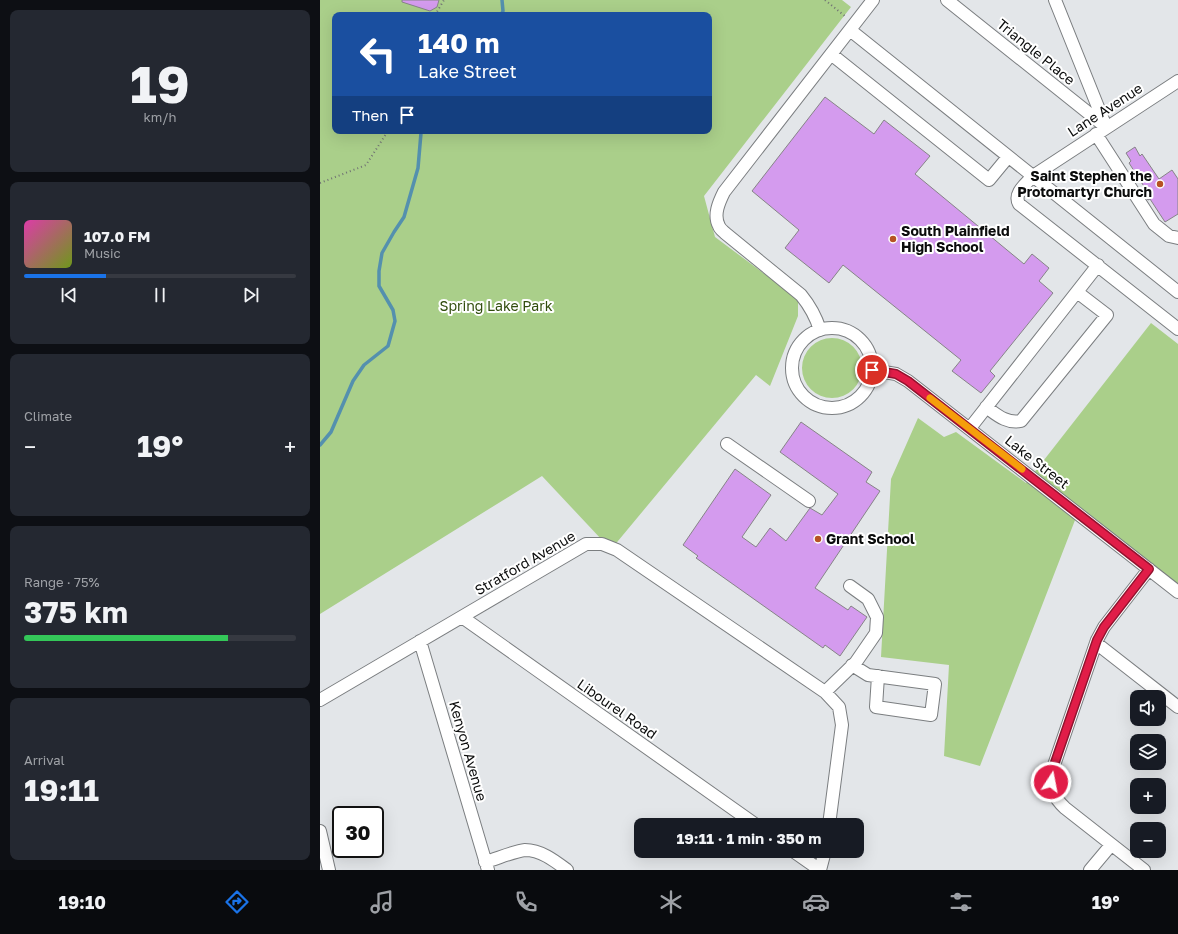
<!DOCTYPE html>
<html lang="en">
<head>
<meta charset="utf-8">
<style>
  body { margin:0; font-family:"Golos Text",sans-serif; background:#242831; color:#f1f3f6; height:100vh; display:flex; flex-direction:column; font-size:15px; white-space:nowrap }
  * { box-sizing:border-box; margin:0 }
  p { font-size:13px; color:#9ea1a6 }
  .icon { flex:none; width:22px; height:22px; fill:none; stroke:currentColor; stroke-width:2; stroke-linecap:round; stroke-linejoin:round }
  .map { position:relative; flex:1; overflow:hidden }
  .drawer { display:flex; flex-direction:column; gap:10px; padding:10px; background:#0d0f14; width:320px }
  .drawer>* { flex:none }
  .banner { position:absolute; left:12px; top:12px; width:380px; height:122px; border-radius:8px; box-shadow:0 4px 16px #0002; background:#1a4fa0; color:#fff; overflow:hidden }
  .buttons { position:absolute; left:810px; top:690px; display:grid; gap:8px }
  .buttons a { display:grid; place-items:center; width:36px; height:36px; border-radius:8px; background:#171b24; box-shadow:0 4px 16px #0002; font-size:20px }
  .speed { position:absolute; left:12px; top:806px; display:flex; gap:8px; font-size:20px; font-weight:700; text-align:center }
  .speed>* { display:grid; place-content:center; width:52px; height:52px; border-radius:50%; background:#171b24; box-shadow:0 4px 16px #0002; line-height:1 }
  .speed .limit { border:2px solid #111; border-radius:6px; background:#fff; color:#111 }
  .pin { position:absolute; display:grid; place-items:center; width:34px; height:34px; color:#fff; margin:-17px; border:2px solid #fff; border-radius:50%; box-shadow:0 1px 4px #0007 }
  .me { position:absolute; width:44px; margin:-22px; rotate:11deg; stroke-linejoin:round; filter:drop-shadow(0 0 3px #0008) }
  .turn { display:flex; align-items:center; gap:14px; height:84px; padding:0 20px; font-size:18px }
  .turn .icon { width:52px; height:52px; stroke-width:2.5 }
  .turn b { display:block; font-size:28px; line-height:34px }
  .then { display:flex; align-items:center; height:38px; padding:0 20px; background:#0003; gap:8px; font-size:15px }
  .big { font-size:30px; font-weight:700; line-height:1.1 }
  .drawer .tile { flex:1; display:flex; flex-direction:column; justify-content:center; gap:6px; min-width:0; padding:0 14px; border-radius:8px; background:#242831 }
  .drawer .dial { align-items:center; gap:0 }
  .dial b { font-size:52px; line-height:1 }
  .song { display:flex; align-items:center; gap:12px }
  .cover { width:48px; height:48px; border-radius:6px; background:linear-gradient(135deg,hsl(320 70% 55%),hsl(80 70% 35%)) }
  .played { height:4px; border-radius:2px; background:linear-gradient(90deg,#1a73e8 30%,#363941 30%) }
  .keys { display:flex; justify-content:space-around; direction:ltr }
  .heat { display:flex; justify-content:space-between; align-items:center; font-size:22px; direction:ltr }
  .charge { height:6px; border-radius:3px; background:linear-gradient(90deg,#34c759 75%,#363941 0) }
  .trip { position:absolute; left:314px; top:818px; width:230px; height:40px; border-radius:8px; background:#171b24; box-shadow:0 4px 16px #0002; font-weight:700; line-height:40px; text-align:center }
  .menu { display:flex; height:64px; justify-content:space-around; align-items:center; background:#090b0e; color:#9ea1a6 }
  .menu .icon { width:28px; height:28px }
  .menu .on { color:#1a73e8 }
  .menu b { font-size:18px; color:#f1f3f6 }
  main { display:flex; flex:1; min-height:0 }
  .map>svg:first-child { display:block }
</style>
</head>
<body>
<main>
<section class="drawer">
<div class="tile dial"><b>19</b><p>km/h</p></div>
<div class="tile">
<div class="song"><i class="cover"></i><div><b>107.0 FM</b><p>Music</p></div></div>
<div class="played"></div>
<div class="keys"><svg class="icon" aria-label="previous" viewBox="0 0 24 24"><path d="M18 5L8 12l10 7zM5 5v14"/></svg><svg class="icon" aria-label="pause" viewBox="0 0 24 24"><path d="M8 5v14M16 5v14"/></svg><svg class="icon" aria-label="next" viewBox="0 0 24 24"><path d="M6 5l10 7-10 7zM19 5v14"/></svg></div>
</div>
<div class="tile"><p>Climate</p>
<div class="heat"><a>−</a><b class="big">19°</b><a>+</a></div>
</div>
<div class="tile"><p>Range · 75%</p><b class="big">375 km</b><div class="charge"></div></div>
<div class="tile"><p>Arrival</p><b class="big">19:11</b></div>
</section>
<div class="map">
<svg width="858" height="870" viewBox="0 0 858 870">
  <rect width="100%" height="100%" fill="#e3e6e9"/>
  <path fill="#aacf8a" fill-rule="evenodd" d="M 0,0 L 522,0 L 531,7 L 384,196 L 395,237 L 478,299 L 478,316 L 450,386 L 436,375 L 293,547 L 282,540 L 222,476 L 0,614 ZM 15,15 L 389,15 L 389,131 L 15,131 Z
    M 831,323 L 858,344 L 858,594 L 757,515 L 660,766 L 624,756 L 629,665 L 561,657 L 571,479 L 598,418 L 624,437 L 636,432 L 706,483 Z
    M482 368a30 30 0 1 1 60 0a30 30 0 1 1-60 0Z"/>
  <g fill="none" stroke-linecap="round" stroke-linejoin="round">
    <path stroke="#5490ae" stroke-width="3.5" d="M 181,15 L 183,11 L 182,0
      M 0,445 L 11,432 L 33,381 L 44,365 L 68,346 L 75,321 L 73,310 L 59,286 L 59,271 L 62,253 L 74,232 L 84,217 L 98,168 L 101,133 L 102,131"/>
  </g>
  <path fill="#d49bee" stroke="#868487" d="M 82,0 L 119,0 L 117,7 L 110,11 L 82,2 Z
    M 505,97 L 554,134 L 564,120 L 610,156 L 595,174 L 704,264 L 712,254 L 729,268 L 719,281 L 733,293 L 670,371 L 675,376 L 661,393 L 632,371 L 641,360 L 523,265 L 509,283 L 465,248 L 479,230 L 432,191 Z
    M 815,147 L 820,156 L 822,154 L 839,179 L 852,170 L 858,179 L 858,214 L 845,222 L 830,199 L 828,200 L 822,190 L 825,188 L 809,163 L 811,161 L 806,153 Z
    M 481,422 L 552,472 L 546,482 L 560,491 L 495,588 L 528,610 L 531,606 L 547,617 L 520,656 L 505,645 L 503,648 L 376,558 L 378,556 L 363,545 L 415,469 L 451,495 L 422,537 L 436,547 L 450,528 L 466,541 L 490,508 L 502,515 L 518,494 L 460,452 Z"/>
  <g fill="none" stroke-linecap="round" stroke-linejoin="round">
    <defs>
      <path id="minor" d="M 627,0 L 786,127
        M 735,0 L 786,127
        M 530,30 L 858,292
        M 511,54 L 669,180 L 688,157
        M 858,81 L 713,176 C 706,184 693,193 699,204 L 858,329
        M 776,134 L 834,224 L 849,236 L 858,238
        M472 368a40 40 0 1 1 80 0a40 40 0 1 1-80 0Z
        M 500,330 C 496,317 490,306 481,295 L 405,233 C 403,231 400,229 399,226 C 393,215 399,202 404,192 L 553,0
        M 552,370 L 576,374 L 588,381 L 858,592
        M 666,407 C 677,415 687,424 701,421 L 787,315 L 757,292
        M 650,428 L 778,265
        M 407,444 L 489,501
        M 142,617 L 436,825
        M 100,641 L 168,870
        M 776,643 L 858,707
        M 532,665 L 548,675 L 615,684 L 611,715 L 556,707 L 558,676
        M 505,692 L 536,662 L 556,633 L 557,617 L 548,599 L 530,586
        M 0,700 L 266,544 L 282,544 L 297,550 L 505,692 L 519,707 L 522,725 L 509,825
        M 0,831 L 9,870
        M 473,851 L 500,870
        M 165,862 C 176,859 195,851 205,850 C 221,850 235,861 247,870
        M 500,870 L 505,851
        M 770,870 L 791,845
        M 824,870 L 745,808 C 733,797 730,787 732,771 L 777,640 L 784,627 L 829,569"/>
    </defs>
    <use href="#minor" stroke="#7b7e80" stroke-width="14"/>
    <path stroke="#707273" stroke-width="2" stroke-dasharray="1 3" stroke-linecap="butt" d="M 505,0 L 526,17
      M 115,15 L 124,0
      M 0,183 L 46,165 L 68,131"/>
    <use href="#minor" stroke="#fff" stroke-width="12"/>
  </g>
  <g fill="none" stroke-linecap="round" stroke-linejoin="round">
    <defs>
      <path id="route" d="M 552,370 L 576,374 L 588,381 L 829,569 L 784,627 L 777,640 L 732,771 L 731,782"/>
    </defs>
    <use href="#route" stroke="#92132f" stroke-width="10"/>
    <use href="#route" stroke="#e11d48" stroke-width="7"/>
    <path stroke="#f59e0b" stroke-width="7" d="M 610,398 L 702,469"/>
  </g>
  <g fill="#b75223" stroke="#fff" stroke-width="1.5">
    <circle cx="840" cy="184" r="4"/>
    <circle cx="573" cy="239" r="4"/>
    <circle cx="498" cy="539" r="4"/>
  </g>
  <g text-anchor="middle" stroke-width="4" stroke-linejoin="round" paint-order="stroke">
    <g font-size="14" fill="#0b0c0c" stroke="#fff">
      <text transform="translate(716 52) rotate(39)" y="5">Triangle Place</text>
      <text transform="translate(785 110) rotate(-33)" y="5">Lane Avenue</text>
      <text transform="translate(717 462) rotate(38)" y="5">Lake Street</text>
      <text transform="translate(205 563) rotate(-30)" y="5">Stratford Avenue</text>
      <text transform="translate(297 709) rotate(35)" y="5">Libourel Road</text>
      <text transform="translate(148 751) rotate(74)" y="5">Kenyon Avenue</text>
    </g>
    <g font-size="14" font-weight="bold" fill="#0b0c0c" stroke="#fff" text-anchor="start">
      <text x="832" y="181" text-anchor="end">Saint Stephen the<tspan x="832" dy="16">Protomartyr Church</tspan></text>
      <text x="581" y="236">South Plainfield<tspan x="581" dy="16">High School</tspan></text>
      <text x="506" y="544">Grant School</text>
    </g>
    <g font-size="14" fill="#314d0d" stroke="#fff">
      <text x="176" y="311">Spring Lake Park</text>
    </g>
  </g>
</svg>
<div class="buttons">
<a><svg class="icon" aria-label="sound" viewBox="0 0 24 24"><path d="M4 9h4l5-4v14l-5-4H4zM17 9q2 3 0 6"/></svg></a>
<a><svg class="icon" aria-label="layers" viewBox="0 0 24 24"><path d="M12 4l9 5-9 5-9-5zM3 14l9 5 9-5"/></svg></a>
<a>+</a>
<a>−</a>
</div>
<div class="speed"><div class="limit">30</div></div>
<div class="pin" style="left:552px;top:370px;background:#d93025"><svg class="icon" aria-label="arrive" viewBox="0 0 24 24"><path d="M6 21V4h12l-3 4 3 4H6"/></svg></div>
<svg class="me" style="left:731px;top:782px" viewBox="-20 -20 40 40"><circle r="17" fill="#e11d48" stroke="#fff" stroke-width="3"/><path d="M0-11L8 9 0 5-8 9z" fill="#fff"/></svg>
<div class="trip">19:11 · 1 min · 350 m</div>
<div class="banner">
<div class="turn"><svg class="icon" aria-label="left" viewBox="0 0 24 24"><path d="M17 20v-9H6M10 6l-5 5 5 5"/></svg><div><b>140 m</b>Lake Street</div></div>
<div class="then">Then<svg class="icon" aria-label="arrive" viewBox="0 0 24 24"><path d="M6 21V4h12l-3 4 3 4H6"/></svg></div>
</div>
</div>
</main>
<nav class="menu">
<b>19:10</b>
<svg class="icon on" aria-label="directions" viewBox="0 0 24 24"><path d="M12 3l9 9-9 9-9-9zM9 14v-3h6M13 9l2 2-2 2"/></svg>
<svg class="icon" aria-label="music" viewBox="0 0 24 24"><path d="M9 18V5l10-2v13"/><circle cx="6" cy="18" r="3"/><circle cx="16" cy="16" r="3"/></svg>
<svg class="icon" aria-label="phone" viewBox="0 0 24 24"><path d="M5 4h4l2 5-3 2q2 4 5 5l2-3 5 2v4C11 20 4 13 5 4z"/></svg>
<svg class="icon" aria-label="climate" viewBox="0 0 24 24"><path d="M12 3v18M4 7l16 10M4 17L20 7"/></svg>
<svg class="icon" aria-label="car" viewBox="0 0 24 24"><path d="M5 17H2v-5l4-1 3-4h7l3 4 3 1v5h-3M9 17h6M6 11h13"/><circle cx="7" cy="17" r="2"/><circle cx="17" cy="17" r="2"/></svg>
<svg class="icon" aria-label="filters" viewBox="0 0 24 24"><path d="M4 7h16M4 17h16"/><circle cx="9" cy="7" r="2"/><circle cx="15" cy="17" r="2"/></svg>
<b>19°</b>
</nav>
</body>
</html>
